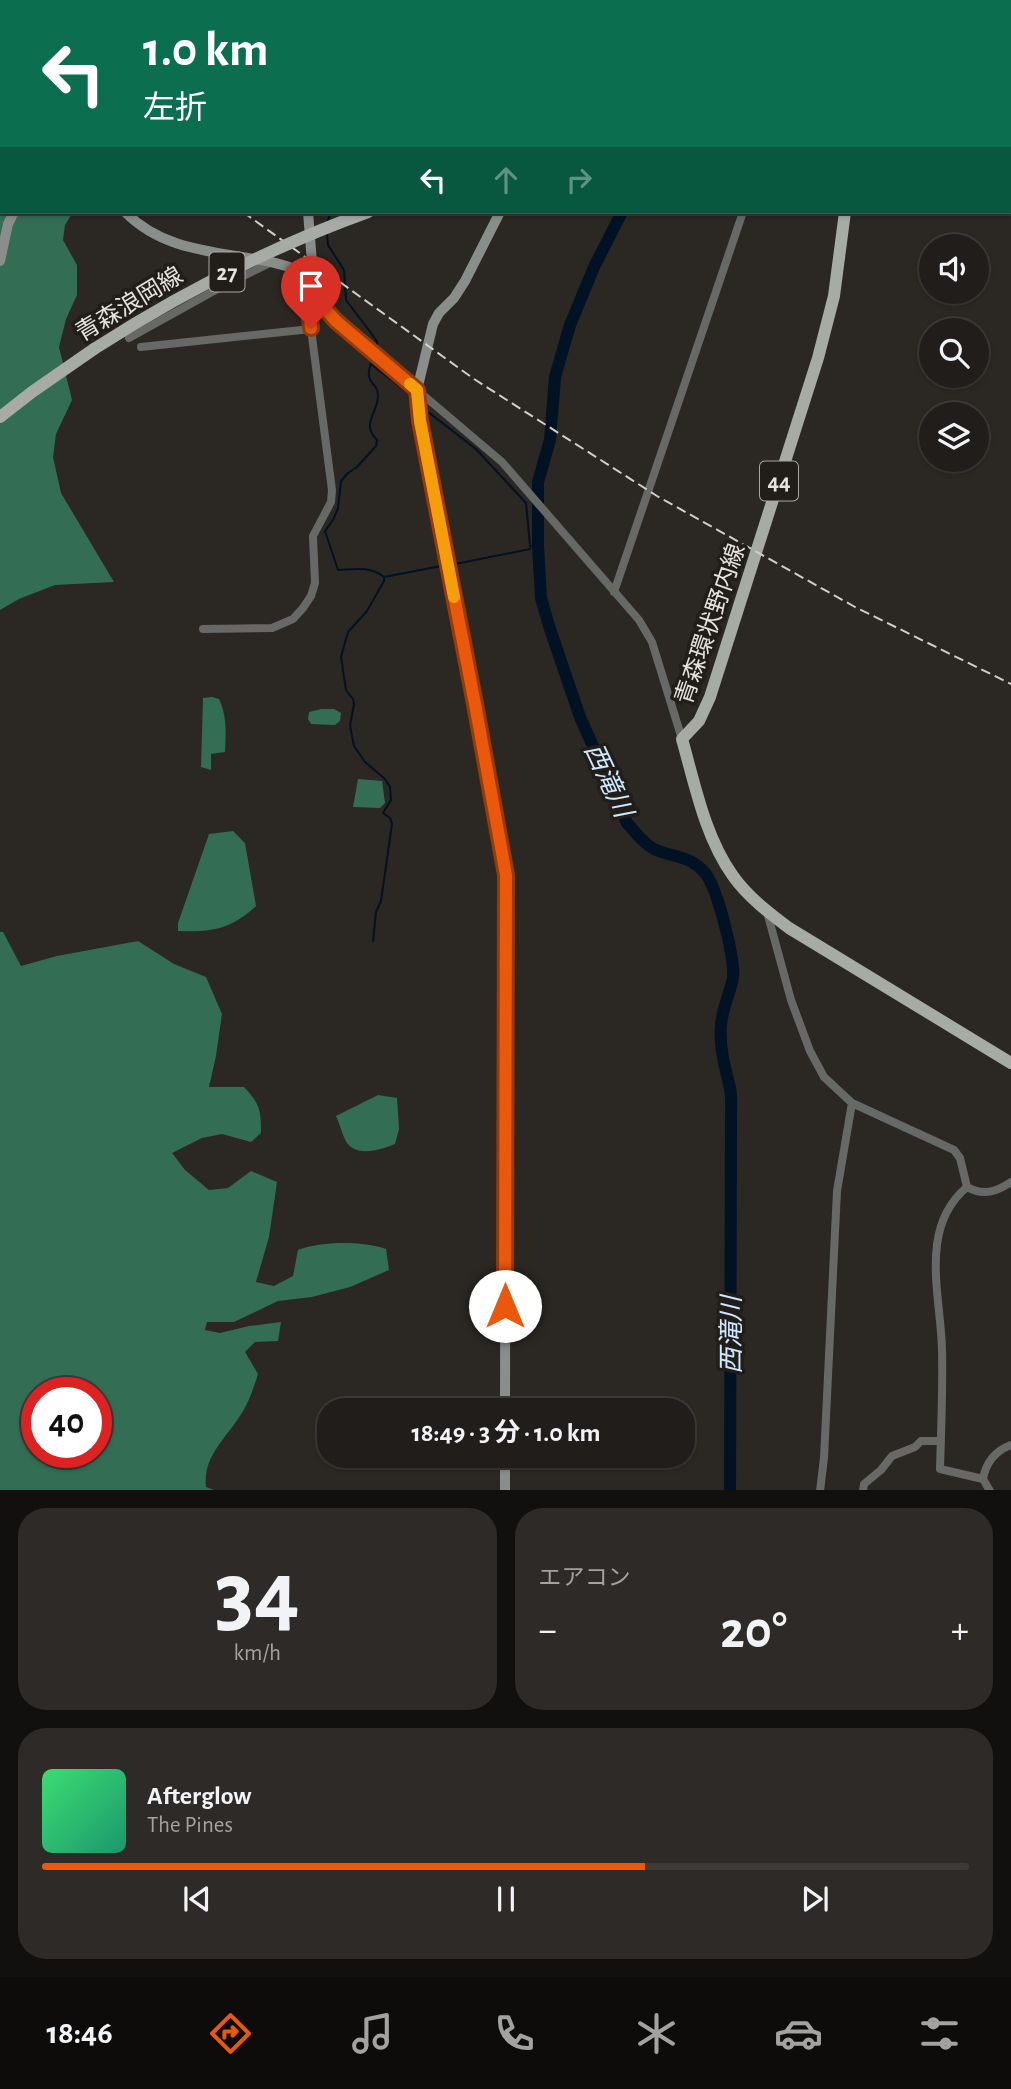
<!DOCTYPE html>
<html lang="ja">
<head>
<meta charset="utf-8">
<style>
  body { margin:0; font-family:"Alegreya Sans","Noto Sans JP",sans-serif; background:#2d2a27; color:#f1f3f6; height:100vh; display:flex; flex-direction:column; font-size:26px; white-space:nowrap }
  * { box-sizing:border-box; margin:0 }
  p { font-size:23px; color:#a2a2a2 }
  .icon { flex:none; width:38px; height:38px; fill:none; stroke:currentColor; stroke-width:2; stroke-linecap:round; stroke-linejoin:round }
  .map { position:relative; height:1490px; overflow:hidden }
  .sheet { display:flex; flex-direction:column; gap:18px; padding:18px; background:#12100e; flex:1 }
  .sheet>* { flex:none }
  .top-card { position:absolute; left:0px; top:0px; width:1012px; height:214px; box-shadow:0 2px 5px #0004,0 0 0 2px #3d3b39; background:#0b6e4f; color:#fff; overflow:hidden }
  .tools { position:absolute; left:919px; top:234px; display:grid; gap:14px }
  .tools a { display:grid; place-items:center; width:70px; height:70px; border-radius:50%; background:#201d1a; box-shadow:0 2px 5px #0004,0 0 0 2px #3d3b39; font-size:35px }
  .speed { position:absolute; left:21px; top:1377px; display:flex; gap:14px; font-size:35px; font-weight:700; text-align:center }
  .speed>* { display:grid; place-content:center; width:91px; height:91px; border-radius:50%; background:#201d1a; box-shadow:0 2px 5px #0004,0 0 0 2px #3d3b39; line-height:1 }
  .speed .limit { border:10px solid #d22; background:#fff; color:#111 }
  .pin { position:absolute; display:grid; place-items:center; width:60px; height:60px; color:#fff; margin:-72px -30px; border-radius:50% 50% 50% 0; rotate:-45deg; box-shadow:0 0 7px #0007 }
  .pin .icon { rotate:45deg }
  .me { position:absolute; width:77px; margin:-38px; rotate:0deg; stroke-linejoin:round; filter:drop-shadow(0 0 5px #0008) }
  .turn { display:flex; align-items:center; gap:24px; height:147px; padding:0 28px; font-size:32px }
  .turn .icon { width:91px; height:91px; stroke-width:2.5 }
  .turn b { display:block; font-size:49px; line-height:60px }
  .lanes { display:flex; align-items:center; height:66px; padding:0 28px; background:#0003; justify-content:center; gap:35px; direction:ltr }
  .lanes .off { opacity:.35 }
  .big { font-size:52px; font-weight:700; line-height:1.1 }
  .sheet .tile { flex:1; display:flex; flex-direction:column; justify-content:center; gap:10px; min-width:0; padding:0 24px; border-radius:28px; background:#2d2a27 }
  .sheet .dial { align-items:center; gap:0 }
  .dial b { font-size:91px; line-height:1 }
  .song { display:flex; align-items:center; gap:21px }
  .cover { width:84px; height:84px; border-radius:10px; background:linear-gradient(135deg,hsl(140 70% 55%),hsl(160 70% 35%)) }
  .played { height:7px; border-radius:4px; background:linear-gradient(90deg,#ea580c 65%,#3d3b39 65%) }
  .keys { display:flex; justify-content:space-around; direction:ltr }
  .heat { display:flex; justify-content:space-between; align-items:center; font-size:38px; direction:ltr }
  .sheet .tiles { flex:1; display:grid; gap:18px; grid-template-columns:1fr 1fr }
  .tile:last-child { grid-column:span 2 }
  .trip { position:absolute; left:317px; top:1398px; width:378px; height:70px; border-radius:28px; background:#201d1a; box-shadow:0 2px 5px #0004,0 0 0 2px #3d3b39; font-weight:700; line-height:70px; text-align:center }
  .tab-bar { display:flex; height:112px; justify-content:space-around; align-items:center; background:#0d0c0a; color:#a2a2a2 }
  .tab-bar .icon { width:49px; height:49px }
  .tab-bar .on { color:#ea580c }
  .tab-bar b { font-size:32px; color:#f1f3f6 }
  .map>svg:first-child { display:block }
</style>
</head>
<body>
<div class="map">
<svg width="1011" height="1491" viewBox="0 0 1011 1491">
  <rect width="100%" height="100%" fill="#2b2722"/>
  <path fill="#336d54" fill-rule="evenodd" d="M 0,0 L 32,0 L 36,2 L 2,2 L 2,212 L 73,212 L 65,225 L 63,240 L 77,265 L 77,295 L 66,319 L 59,347 L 72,400 L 56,434 L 53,457 L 61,493 L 114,582 L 55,585 L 19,599 L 0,610 Z
    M 212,697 L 219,699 C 227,716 226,733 225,752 L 211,754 L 211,770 L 201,767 L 203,698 Z
    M 321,709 L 334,709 L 341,713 L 340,721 L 335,725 L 311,724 L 308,719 L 309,712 Z
    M 358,779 L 382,781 L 385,803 L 380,808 L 353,807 Z
    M 233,831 L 245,843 L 256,906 C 230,930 212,932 178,931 L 178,923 L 209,834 Z
    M 0,932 L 3,932 L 21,966 L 57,956 L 138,941 L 174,964 L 206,977 L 222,1014 L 216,1056 L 209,1087 L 244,1087 C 260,1104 261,1110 261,1133 L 251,1142 L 222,1134 L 202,1138 L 172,1153 L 185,1170 L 209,1190 L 228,1188 L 251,1171 L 277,1182 L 269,1237 L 256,1282 L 274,1286 L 293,1276 L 298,1250 C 323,1241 361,1241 386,1249 L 389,1270 L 350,1287 L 312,1297 L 278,1301 L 234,1322 L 207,1322 L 205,1330 L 220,1333 L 249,1326 L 281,1322 L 278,1341 L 255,1342 L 245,1352 L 258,1374 C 253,1390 248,1405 238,1419 C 223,1441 203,1458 206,1487 L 214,1490 L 0,1490 ZM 96,1393 L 96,1452 L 37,1452 L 37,1393 Z
    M 378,1095 L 397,1098 L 399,1129 L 395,1144 C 381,1150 357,1157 347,1143 C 342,1135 340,1124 336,1116 Z"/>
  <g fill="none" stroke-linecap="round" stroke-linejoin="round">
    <path stroke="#001223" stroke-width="2" d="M 349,0 L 349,2
      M 328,221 L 330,212
      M 327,233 L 328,245 L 344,270 L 346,300 L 374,337 L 377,342 L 377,348
      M 372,360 C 362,387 379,380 378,397 C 377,414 361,424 377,440 L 376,446 L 357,467 L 348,473 L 341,481 L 338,508 L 333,520 L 325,531 L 338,570 C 354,569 371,566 384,577 L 384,581 L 367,611 L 348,632 L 341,657 L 346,690 L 353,699 L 354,704 L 350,726 L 354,746 L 365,762 L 385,779 L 390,787 L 391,800 L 383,813 L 390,818 L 392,824 L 381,901 L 376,912 L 373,941
      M 371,364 L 411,395
      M 428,412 L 476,449 L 526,503 L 530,546 L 538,546
      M 455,564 L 530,549 L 530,548
      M 384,577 L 441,566"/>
    <path stroke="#001223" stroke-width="12" d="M 716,2 L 717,0
      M 622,212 L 594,267 L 570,325 L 555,377 L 550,440 L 538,482 L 538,546 L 541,598 L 550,629 L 580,717 L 627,823 C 636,832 642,843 654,849 C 672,858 690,854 706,874 C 718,891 735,958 733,978 C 730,993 722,1009 721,1025 C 719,1047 725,1067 730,1088 C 732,1098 731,1110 731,1120 L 730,1491"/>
    <path stroke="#676967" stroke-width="8" d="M 182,2 L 183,0
      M 813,2 L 814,0
      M 313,275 C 314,294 323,307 336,321 L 502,462 L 639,620 L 652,642 L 682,739
      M 129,338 L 221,287 L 272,262
      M 141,347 L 311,329
      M 614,592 L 743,212
      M 203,629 L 272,628 L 293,619 L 303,608 L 311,596 L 315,583 L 313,536 L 331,502 L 332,490 L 311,329 C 310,316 306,303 316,295
      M 767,912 L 791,1000 L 810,1051 L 824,1077 L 852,1103 L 954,1150 L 960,1158 L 967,1187
      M 967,1187 C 918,1228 941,1296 942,1350 C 943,1390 941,1430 940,1469 L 983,1479 L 990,1491
      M 967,1187 C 983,1196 996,1192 1011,1182
      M 983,1479 C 986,1462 995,1451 1011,1445
      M 820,1491 L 824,1458 L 837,1191 L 852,1103
      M 863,1491 L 864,1484 L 881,1470 L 892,1456 L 915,1447 L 921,1441 L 941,1441"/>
    <path stroke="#8a8e8b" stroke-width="10" d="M 283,0 L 283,2
      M 604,2 L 605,0
      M 125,212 C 166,253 218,251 271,262 C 286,265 299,271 313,275 L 308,212
      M 500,212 L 465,281 L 454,298 L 439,313 L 433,324 L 417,390 L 420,421 L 475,704 L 506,875 L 505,1410
      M 0,261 L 8,224 L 14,212
      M 505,1491 L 505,1456"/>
    <path stroke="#a6aba6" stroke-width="12" d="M 843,0 L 843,2
      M 1010,89 L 1011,89
      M 845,212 L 834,296 L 818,358 L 710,697 L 699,721 L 682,739 C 695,785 705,837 733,876 C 748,897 769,913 789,928 L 1011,1063
      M 0,417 L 32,392 L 94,349"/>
    <path stroke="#d1cecb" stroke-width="2" stroke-dasharray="10 5" stroke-linecap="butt" d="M 243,212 L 474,379 L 657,496 L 855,607 L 1011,684"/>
    <path stroke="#a6aba6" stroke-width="12" d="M 94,349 C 181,293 271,247 368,212"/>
  </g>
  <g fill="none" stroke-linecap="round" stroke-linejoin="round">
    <defs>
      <path id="route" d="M 311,328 C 310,316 306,303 316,295 L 326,310 L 336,321 L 417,390 L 420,421 L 475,704 L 506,875 L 505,1306"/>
    </defs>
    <use href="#route" stroke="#983908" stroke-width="18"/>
    <use href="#route" stroke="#ea580c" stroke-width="12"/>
    <path stroke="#f59e0b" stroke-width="12" d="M 410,384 L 417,390 L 420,421 L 454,597"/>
  </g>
  <g text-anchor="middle" stroke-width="7" stroke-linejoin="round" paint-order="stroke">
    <g fill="#211d19" stroke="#aaa7a4" stroke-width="2">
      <rect x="209.5" y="252.5" width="35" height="39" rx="5"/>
      <rect x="760" y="461.5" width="38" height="39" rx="5"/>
    </g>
    <g font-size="23" font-weight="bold" fill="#e5e2df">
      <text x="227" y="280">27</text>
      <text x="779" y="489">44</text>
    </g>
    <g font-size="24" fill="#e5e2df" stroke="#211d19">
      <text transform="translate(129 304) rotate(-31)" y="8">青森浪岡線</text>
      <text transform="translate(710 624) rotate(-71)" y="8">青森環状野内線</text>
    </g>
    <g font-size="26" font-style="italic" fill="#cee8ff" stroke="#211d19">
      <text transform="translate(609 780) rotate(65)" y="9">西滝川</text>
      <text transform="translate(731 1335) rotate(-90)" y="9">西滝川</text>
    </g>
  </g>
</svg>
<div class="tools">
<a><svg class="icon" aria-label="sound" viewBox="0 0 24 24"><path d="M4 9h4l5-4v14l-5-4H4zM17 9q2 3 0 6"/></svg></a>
<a><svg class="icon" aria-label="search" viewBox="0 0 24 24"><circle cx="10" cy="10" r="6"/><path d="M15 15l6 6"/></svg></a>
<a><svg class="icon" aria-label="layers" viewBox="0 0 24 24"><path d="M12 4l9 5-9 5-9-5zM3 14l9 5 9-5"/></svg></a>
</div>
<div class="speed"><div class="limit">40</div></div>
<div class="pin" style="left:311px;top:328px;background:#d93025"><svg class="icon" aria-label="arrive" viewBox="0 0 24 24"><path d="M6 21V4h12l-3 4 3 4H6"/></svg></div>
<svg class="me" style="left:505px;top:1306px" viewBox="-20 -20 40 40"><circle r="19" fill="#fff"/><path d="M0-13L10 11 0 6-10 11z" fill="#ea580c"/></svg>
<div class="trip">18:49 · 3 分 · 1.0 km</div>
<div class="top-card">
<div class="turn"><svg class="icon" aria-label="left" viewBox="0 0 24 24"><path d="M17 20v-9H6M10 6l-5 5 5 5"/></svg><div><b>1.0 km</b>左折</div></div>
<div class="lanes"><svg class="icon" aria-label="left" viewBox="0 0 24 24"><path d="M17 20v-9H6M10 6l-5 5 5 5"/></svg><svg class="icon off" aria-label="ahead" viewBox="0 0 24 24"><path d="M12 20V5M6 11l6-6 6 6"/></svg><svg class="icon off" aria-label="right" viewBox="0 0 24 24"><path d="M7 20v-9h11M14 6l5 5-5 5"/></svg></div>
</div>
</div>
<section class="sheet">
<div class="tiles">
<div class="tile dial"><b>34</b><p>km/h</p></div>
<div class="tile"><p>エアコン</p>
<div class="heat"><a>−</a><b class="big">20°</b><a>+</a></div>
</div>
<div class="tile">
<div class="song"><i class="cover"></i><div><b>Afterglow</b><p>The Pines</p></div></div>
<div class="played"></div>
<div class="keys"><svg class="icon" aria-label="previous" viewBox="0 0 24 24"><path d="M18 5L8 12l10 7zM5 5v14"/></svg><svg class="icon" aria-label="pause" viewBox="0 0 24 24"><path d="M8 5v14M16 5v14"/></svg><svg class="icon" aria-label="next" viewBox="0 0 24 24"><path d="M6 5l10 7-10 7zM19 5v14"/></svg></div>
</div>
</div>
</section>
<nav class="tab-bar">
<b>18:46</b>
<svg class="icon on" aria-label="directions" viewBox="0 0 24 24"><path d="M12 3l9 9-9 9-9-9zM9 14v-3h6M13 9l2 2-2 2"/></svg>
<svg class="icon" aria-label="music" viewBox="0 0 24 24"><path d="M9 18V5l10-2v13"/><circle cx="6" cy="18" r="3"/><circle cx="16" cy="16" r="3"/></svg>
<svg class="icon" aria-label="phone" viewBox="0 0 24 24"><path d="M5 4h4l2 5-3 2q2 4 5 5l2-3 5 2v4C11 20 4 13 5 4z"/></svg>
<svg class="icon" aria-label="climate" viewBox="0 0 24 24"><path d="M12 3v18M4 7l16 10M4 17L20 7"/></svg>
<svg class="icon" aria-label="car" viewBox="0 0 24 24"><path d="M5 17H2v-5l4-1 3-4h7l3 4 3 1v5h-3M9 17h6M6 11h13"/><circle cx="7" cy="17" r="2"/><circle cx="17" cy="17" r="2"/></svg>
<svg class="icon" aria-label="filters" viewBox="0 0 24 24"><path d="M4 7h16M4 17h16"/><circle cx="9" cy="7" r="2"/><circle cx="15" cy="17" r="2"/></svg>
</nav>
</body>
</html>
